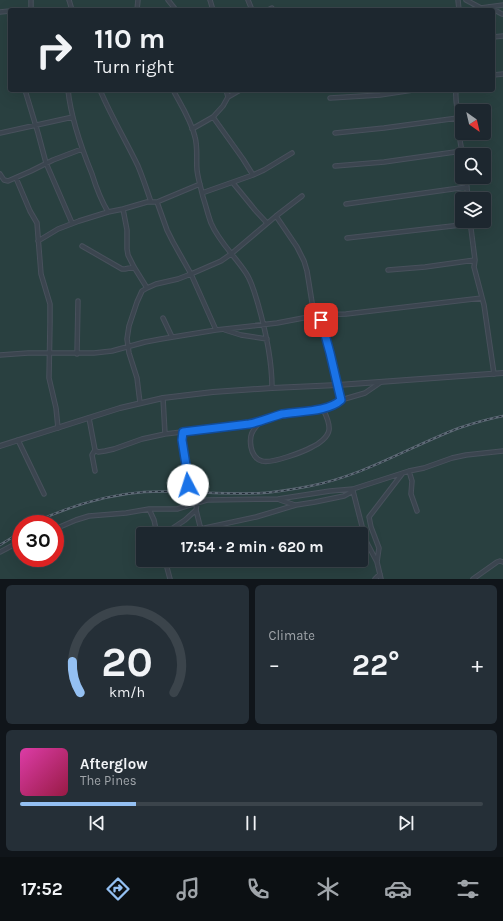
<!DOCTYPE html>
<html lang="en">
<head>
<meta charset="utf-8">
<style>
  body { margin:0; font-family:Karla,sans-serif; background:#252f37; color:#f1f3f6; height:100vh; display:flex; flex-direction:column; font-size:15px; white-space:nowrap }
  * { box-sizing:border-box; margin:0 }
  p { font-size:13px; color:#a0a5aa }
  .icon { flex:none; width:22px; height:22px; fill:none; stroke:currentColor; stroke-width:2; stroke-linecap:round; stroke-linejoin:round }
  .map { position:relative; height:579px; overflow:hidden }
  .side { display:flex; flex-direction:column; gap:6px; padding:6px; background:#10151a; flex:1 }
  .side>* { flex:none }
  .guide { position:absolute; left:8px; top:8px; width:487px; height:84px; border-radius:4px; box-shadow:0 4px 16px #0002,0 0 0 1px #3b444b; background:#1d272f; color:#f1f3f6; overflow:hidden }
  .needle { width:26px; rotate:146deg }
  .fabs { position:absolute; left:455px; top:104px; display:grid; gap:8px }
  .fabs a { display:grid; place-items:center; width:36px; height:36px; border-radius:4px; background:#1d272f; box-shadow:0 4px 16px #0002,0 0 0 1px #3b444b; font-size:20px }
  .speed { position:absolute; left:12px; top:515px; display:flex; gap:8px; font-size:20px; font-weight:700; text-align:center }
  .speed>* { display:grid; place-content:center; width:52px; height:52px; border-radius:50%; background:#1d272f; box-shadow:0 4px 16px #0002,0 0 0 1px #3b444b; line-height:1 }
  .speed .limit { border:6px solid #d22; background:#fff; color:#111 }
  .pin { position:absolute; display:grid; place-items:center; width:34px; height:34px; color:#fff; margin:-17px; border-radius:8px; box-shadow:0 2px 6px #0006 }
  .me { position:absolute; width:44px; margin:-22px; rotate:355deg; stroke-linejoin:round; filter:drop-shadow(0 0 3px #0008) }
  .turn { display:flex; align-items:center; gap:14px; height:84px; padding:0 20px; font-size:18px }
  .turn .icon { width:52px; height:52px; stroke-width:2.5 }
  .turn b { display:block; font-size:28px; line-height:34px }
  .big { font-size:30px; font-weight:700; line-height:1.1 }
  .side .card { flex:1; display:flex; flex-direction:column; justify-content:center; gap:6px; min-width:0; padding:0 14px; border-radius:6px; background:#252f37 }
  .side .dial { align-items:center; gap:0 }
  .dial svg { height:104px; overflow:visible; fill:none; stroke:#3b444b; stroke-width:7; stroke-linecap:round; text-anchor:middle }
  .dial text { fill:#f1f3f6; stroke:none }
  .song { display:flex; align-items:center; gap:12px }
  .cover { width:48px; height:48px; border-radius:6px; background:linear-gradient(135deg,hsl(320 70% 55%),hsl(340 70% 35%)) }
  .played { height:4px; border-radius:2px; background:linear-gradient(90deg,#94c0f2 25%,#3b444b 25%) }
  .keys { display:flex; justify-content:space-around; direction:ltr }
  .heat { display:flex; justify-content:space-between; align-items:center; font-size:22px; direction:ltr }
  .side .tiles { flex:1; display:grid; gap:6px; grid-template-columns:1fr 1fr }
  .card:last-child { grid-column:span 2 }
  .trip { position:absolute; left:136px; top:527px; width:232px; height:40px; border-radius:4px; background:#1d272f; box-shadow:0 4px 16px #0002,0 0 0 1px #3b444b; font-weight:700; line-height:40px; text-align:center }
  .tab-bar { display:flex; height:64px; justify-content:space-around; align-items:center; background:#0c1013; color:#a0a5aa }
  .tab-bar .icon { width:28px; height:28px }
  .tab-bar .active { color:#94c0f2 }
  .tab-bar b { font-size:18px; color:#f1f3f6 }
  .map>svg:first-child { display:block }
</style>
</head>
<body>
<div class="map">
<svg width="503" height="579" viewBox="0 0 503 579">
  <rect width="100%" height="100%" fill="#27343f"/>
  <path fill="#294040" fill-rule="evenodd" d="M 0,0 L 503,0 L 503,579 L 0,579 ZM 10,10 L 493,10 L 493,90 L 10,90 ZM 462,111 L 484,111 L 484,133 L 462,133 ZM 462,155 L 484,155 L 484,177 L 462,177 ZM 462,199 L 484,199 L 484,221 L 462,221 ZM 21,524 L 55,524 L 55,558 L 21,558 ZM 143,534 L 361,534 L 361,560 L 143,560 Z"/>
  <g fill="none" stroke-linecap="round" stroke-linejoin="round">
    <defs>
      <path id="minor" d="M 69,0 L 72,10
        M 168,0 L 176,10
        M 210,0 L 213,10
        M 248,0 L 252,10
        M 458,0 L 459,10
        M 466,0 L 481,8
        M 489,7 L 502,14
        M 31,10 L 31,0
        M 137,10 L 138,0
        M 268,10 L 272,8
        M 470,10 L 481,8 L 503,5
        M 0,12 L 10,11
        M 493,37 L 503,36
        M 493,75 L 503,74
        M 25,90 L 38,133 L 46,163 L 72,223
        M 68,90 C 71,119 81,147 92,174 C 96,187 101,200 108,212
        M 100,90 C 111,116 126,141 138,166 C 143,178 147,190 151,202
        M 173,90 C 181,105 191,120 195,137 C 198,148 196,159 197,170 C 198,179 201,188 203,197 C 206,206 208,215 211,223 C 219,242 235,256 246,273 C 252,282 255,294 258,304 C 266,332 272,359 272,388
        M 226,90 L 228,97
        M 456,90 C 455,99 457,107 458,116 C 459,129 459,142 463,155
        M 330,98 L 380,95 L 413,90
        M 213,117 L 243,159 L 253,175
        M 192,129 L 213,117 L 223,106 L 228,97 L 240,90
        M 0,133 L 73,117
        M 335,133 L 384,128 L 458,118
        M 335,166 L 384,162 L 462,151
        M 0,174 L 4,180 L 8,181 L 31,171 L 53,160 L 82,149
        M 466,177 L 468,199
        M 16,178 L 30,211 L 37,223 L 41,274 L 50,304 L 50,323 L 49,378 L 56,408 L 58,428
        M 233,183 L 255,210 L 267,223
        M 202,193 L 253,175 L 264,170 L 292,153
        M 157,202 L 167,230 L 173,242 L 191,274 L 216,330
        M 346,204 L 467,187
        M 123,209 L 127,230 L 127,249 L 128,255 L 134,267 L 147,288
        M 276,216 L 297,247 L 304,261 L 307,271 L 314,315
        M 470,221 L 475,260 L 474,267 L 484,305 L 494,374
        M 347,238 L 470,224
        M 38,241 L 58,229 L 79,221 L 108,212 L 123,209 L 147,202 L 157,202 L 200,184
        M 82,246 L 122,269 L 125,269 L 134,267
        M 388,270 L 425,267 L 475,260
        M 319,315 L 330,353 L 341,400
        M 163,318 L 172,337
        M 225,330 L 241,335 L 267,339
        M 77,354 L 78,301
        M 0,355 L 28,353 L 94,353 L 112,351 L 145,342 L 161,339 L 216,330 L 277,323 L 319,315 L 346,314 L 482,298
        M 163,398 L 165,434
        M 140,403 L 137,378 L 129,353 L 127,339 L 129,326 L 137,302 L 142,291 L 147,288 L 156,284 L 178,279 L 191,274 L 221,261 L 231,254 L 276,216 L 302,196
        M 89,418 L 95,450 L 98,452 L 105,451 L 114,449 L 142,439 L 165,434 L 249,424 L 260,422 L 283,414 L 323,409 L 335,405 L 341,400 L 365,393 L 381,382
        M 260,422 C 252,431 249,435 251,447 C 252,453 256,460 262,461 C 271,464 303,452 312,447 C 319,444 328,437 329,430 C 330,423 326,415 323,409
        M 183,432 L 182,440 L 186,465 L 188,485
        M 18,440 L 44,494
        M 95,450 L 92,455 L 95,471
        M 409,471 L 412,481 L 411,494 L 417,511
        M 353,491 L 363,530 L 367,543 L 377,562
        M 280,500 L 295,505
        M 197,504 L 196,510 L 201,530
        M 149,509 L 154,520 L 157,534
        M 55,529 L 76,520 L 89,516 L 126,513 L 149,509 L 177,509 L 207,500 L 278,499 L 330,491 L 353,489 L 409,471 L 424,468 L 452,458 L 466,455 L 503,451
        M 164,534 L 185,520 L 196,510
        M 177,534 L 256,517 L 296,505 L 315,502 L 344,496 L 353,491
        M 0,552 L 21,541
        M 165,560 L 170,579
        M 375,579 L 380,574
        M 381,579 L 377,562 L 379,548 L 371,527 L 369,517 L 402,474
        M 473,579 L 497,562 L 500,561 L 503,562"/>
      <path id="tertiary" d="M 0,446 L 120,408 L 163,398 L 213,392 L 272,388 L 338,385 L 503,373"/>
    </defs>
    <use href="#minor" stroke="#48515c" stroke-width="5.5"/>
    <use href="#tertiary" stroke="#48515c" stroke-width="6"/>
    <use href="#minor" stroke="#3b454f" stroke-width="3.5"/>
    <use href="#tertiary" stroke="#3b454f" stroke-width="4"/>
    <defs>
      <path id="rail" d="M 31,524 C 67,507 104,495 144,492 C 183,490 223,495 262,493 C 278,492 294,489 310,486 C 363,476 409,447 459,428 C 474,423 488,419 503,416
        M 0,545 L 21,532"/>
    </defs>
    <use href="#rail" stroke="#5e6a76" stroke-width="2.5"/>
    <use href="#rail" stroke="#202a35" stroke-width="1" stroke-dasharray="3" stroke-linecap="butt"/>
  </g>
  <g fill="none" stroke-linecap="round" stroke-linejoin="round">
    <defs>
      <path id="route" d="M 188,485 L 186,465 L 182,440 L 183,432 L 249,424 C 260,422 271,417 282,414 C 299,411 328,412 341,400 L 330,353 L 321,320"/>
    </defs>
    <use href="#route" stroke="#114b97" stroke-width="10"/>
    <use href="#route" stroke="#1a73e8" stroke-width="7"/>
  </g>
</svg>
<div class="fabs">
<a><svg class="needle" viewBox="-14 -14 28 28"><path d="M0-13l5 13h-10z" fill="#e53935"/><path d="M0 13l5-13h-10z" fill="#a0a5aa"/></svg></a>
<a><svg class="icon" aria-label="search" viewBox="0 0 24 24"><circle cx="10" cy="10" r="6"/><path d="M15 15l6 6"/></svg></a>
<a><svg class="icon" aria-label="layers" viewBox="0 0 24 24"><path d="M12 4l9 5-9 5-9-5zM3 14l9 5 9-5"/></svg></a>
</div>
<div class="speed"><div class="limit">30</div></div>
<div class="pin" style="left:321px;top:320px;background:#d93025"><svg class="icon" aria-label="arrive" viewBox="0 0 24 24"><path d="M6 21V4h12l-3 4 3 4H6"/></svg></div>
<svg class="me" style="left:188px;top:485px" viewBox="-20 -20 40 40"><circle r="19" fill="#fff"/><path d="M0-13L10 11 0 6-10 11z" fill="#1a73e8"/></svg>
<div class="trip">17:54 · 2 min · 620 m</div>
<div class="guide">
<div class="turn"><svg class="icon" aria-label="right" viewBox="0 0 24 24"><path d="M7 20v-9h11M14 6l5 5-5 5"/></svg><div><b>110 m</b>Turn right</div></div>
</div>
</div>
<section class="side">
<div class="tiles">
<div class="card dial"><svg viewBox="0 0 100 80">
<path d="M14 69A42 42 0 1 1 86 69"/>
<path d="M14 69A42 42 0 0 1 8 45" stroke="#94c0f2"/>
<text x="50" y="56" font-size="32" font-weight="700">20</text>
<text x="50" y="72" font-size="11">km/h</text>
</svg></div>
<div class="card"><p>Climate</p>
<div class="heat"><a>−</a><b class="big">22°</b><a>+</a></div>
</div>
<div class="card">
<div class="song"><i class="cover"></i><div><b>Afterglow</b><p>The Pines</p></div></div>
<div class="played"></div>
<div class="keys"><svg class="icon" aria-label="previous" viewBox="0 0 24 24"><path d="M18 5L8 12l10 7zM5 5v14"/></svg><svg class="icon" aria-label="pause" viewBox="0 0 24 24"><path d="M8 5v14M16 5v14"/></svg><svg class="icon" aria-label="next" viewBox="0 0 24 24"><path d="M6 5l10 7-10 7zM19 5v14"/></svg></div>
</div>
</div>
</section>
<nav class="tab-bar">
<b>17:52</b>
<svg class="icon active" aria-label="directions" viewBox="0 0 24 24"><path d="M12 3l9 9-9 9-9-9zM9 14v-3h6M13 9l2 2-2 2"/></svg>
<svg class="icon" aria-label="music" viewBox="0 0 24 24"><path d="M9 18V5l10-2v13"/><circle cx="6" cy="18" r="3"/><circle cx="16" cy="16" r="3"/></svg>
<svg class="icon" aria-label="phone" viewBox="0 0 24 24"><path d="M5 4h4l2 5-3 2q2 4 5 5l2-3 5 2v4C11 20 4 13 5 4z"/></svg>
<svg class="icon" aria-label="climate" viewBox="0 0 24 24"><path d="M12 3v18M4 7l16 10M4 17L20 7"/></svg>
<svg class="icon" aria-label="car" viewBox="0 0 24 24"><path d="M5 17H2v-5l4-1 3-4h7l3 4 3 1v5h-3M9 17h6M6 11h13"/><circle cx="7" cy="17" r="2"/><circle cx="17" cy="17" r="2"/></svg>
<svg class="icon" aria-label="filters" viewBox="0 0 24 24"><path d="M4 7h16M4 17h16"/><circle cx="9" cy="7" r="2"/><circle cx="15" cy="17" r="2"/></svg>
</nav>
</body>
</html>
